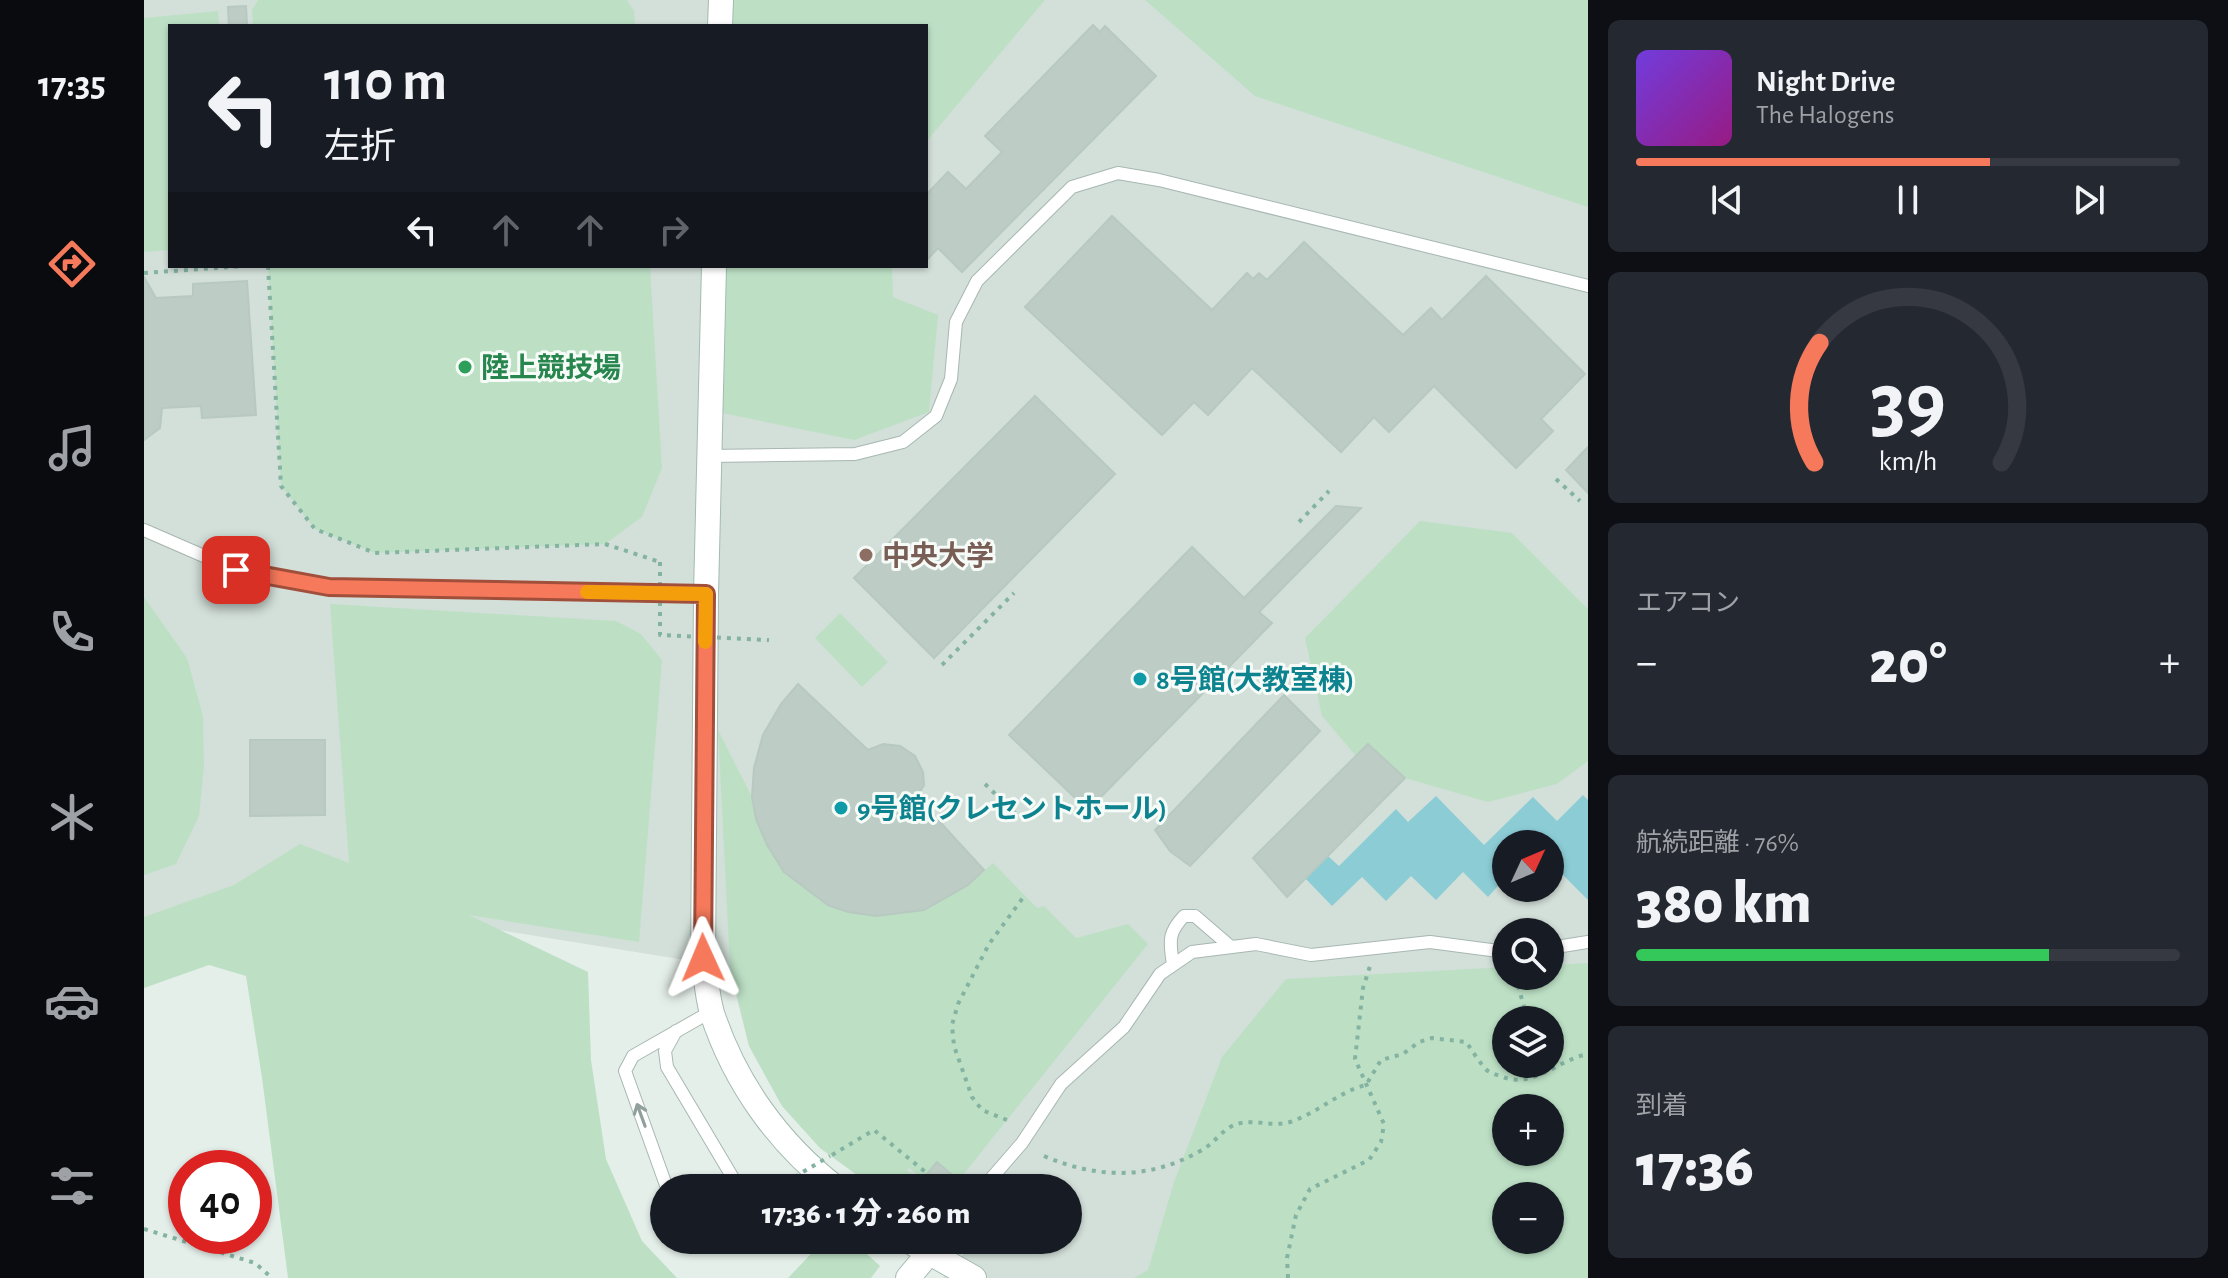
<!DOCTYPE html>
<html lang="ja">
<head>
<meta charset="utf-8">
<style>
  body { margin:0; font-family:"Alegreya Sans","Noto Sans JP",sans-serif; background:#242831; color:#f1f3f6; height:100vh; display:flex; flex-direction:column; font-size:30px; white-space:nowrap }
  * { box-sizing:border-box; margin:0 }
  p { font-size:26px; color:#9ea1a6 }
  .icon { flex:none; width:44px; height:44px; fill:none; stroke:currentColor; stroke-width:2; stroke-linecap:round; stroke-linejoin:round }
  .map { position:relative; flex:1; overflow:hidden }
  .drawer { display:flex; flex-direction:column; gap:20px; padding:20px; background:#0d0f14; width:640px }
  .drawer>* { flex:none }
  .top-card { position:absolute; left:24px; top:24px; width:760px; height:244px; border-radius:0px; box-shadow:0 2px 6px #0004; background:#171b24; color:#f1f3f6; overflow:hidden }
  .needle { width:52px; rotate:46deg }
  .fabs { position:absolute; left:1348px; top:830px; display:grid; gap:16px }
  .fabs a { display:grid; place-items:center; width:72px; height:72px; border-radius:50%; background:#171b24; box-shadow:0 2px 6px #0004; font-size:40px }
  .speed { position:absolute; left:24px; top:1150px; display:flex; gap:16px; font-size:40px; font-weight:700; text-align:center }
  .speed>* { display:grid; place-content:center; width:104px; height:104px; border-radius:50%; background:#171b24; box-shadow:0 2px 6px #0004; line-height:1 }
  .speed .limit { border:12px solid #d22; background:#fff; color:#111 }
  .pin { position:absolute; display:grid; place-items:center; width:68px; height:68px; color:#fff; margin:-34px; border-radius:16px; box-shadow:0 4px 12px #0006 }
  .me { position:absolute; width:88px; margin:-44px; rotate:359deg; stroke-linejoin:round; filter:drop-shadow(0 0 6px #0008) }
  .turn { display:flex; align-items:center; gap:28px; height:168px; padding:0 24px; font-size:36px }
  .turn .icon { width:104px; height:104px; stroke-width:2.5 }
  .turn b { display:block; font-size:56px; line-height:68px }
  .lanes { display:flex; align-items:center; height:76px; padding:0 24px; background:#0003; justify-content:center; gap:40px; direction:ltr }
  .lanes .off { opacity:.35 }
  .big { font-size:60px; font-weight:800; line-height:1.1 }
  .drawer .tile { flex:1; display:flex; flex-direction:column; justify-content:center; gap:12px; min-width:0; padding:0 28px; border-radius:12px; background:#242831 }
  .drawer .dial { align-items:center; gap:0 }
  .dial svg { height:208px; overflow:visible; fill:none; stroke:#363941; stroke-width:7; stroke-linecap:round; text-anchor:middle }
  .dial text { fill:#f1f3f6; stroke:none }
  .song { display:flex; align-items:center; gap:24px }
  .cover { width:96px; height:96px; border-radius:12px; background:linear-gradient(135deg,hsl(260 70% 55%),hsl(310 70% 35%)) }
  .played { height:8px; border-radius:4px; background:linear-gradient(90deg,#f6795b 65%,#363941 65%) }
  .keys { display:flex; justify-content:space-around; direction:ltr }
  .heat { display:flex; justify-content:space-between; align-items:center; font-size:44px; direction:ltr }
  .charge { height:12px; border-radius:6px; background:linear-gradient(90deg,#34c759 76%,#363941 0) }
  .trip { position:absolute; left:506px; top:1174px; width:432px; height:80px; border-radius:40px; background:#171b24; box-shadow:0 2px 6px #0004; font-weight:800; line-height:80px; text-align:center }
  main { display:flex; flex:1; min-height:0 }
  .dock { display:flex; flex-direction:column; width:144px; justify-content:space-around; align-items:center; background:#090b0e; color:#9ea1a6 }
  .dock .icon { width:56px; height:56px }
  .dock .current { color:#f6795b }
  .dock b { font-size:36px; color:#f1f3f6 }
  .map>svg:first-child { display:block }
</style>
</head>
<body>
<main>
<nav class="dock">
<b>17:35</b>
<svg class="icon current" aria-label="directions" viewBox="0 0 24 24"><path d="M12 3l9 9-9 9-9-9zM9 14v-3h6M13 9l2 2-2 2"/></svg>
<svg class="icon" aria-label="music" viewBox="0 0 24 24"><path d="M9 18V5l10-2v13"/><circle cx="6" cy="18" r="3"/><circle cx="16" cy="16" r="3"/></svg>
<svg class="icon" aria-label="phone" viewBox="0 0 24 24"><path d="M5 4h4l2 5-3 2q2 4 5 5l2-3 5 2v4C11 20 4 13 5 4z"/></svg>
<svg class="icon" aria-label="climate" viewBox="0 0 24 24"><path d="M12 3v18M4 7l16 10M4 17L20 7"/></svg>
<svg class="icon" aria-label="car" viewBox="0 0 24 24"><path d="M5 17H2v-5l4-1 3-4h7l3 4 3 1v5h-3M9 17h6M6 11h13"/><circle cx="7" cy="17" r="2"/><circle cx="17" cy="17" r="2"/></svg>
<svg class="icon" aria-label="filters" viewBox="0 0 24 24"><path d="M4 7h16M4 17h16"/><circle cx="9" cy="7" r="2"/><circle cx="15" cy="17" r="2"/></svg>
</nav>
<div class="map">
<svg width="1444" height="1278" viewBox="0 0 1444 1278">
  <rect width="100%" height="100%" fill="#e5efea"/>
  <path fill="#d3dfd9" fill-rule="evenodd" d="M 0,0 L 1156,0 L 1444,82 L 1444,1278 L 799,1278 L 831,1240 L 924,1240 L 924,1188 L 783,1188 L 774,1182 L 731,1188 L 676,1148 L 638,1106 L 605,1046 L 585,967 L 113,891 L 0,929 ZM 26,26 L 782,26 L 782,266 L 26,266 ZM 1362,844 L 1406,844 L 1406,888 L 1362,888 ZM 1362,932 L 1406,932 L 1406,976 L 1362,976 ZM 1362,1020 L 1406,1020 L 1406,1064 L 1362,1064 ZM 1362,1108 L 1406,1108 L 1406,1152 L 1362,1152 ZM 1362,1196 L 1406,1196 L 1406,1240 L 1362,1240 Z"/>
  <path fill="#bde0c5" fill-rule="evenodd" d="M 114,0 L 483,0 L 490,11 L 491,26 L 109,26 L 108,10 Z
    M 575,0 L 901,0 L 782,142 L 782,26 L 575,26 Z
    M 1001,0 L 1444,0 L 1444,207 L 1111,96 Z
    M 74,11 L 75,26 L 26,26 L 26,250 L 0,252 L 0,18 Z
    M 124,266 L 506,266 L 518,468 L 498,517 L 461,544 L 231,553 L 171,529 L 137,486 Z
    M 573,266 L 748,266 L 749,297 L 794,315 L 785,412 L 710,440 L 573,412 Z
    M 1276,521 L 1368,533 L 1444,609 L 1444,761 L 1413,784 L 1344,802 L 1261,778 L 1224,745 L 1212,756 L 1178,716 L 1161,638 Z
    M 0,597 L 43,658 L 59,716 L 60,766 L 55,816 L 32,864 L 0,875 Z
    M 186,604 L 472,621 L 497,634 L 518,660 L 495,942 L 325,915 L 444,972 L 447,1060 L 462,1159 L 498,1241 L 533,1278 L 144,1278 L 118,1078 L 102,976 L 65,965 L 0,988 L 0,917 L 90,885 L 156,844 L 205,863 Z
    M 696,613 L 744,662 L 718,687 L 671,638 Z
    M 574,730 L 608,797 L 623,845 L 640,872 L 684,905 L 704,912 L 732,916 L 780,910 L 824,885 L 849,863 L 893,908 L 900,906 L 932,938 L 984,924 L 1004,944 L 815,1180 L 793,1162 L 788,1169 L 786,1185 L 765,1168 L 763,1170 L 784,1188 L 774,1182 L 731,1188 L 676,1148 L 638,1106 L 605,1046 L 586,967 Z
    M 1444,963 L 1444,1278 L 990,1278 L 1004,1270 L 1030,1182 L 1078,1057 L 1142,979 L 1362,967 L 1362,976 L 1406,976 L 1406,965 ZM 1362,1020 L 1406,1020 L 1406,1064 L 1362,1064 ZM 1362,1108 L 1406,1108 L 1406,1152 L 1362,1152 ZM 1406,1196 L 1406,1240 L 1362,1240 L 1362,1196 Z
    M 680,1240 L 708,1240 L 736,1266 L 727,1278 L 644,1278 Z"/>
  <path fill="#8ccdd5" d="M 1439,795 L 1444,800 L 1444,900 L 1415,871 L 1406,881 L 1406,844 L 1362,844 L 1362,877 L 1344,897 L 1319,872 L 1292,900 L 1267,876 L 1242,901 L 1218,877 L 1188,906 L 1161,878 L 1184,856 L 1195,866 L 1252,809 L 1264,822 L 1292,796 L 1340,845 L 1389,797 L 1413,821 Z"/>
  <path fill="#bdcdc5" stroke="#b7c9c0" stroke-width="2" d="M 102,6 L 103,26 L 85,26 L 84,7 Z
    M 949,25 L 956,32 L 961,26 L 1012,76 L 818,272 L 794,248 L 782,261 L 782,195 L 804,172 L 822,189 L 858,152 L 841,136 Z
    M 968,216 L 1068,310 L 1103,273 L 1109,279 L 1115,273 L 1123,280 L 1160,242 L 1259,335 L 1287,308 L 1298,320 L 1342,276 L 1441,374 L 1397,419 L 1409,431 L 1372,468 L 1290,386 L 1245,432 L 1230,417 L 1197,452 L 1108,368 L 1064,415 L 1050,402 L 1018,435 L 881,307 Z
    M 0,277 L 12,298 L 49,296 L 49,284 L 103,281 L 112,415 L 58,418 L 57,406 L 18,408 L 16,428 L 0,440 Z
    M 891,396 L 971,474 L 790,658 L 710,578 Z
    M 1444,447 L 1444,493 L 1422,470 Z
    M 1192,506 L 1217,508 L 1115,612 L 1128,623 L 944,810 L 865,735 L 1048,547 L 1100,598 Z
    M 654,684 L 724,750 L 739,744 L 756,746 L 771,756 L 779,772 L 780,785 L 773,797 L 840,870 L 824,885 L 780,910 L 732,916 L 704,912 L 684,905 L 640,872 L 623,845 L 612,819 L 608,797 L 610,768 L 619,735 L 637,704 Z
    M 1140,695 L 1176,731 L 1046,866 L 1026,851 L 1011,830 Z
    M 106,740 L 181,740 L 181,815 L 106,816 Z
    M 1224,744 L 1261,778 L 1143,897 L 1109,858 Z
    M 793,1162 L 823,1188 L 771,1188 Z"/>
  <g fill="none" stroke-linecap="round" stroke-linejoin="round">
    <defs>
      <path id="lane" d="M 564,456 L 711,454 L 759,442 L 792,416 L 807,379 L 812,322 L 833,281 L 928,187 L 974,173 L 1015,180 L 1444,286
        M 0,530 L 92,570 L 185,587 L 562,594
        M 1406,948 L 1444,942
        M 1029,965 C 1026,942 1023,934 1040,916 L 1051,916 L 1087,947
        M 532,1031 L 521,1051 L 523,1067 L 589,1178 L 589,1188
        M 523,1188 L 481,1071 L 489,1056 L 568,1011
        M 839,1188 L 878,1143 L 917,1084 L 980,1027 L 1016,974 L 1048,952 L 1112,944 L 1167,955 L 1286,942 L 1362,952"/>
      <path id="secondary" d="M 576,26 L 577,0
        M 570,266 L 562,594 L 559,958 C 562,976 563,996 568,1013 C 591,1083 634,1143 692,1188
        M 763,1240 L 830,1278
        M 764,1278 L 784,1254"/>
    </defs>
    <use href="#lane" stroke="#a7b7b1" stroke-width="14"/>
    <use href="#secondary" stroke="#a3bbb1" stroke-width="26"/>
    <path stroke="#84b3a2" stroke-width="4" stroke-dasharray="4 6" stroke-linecap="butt" d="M 124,266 L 137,486 L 171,529 L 231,553 L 461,544 L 516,562
      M 0,273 L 101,266
      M 1412,479 L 1436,501
      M 1155,522 L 1185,491
      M 798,665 L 870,593
      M 841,784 L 874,816
      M 1371,976 L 1384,1020
      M 863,1120 L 838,1110 L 828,1097 L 810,1046 L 808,1025 L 814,1004 L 845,944 L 881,895
      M 688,1155 L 730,1130 L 801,1188
      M 900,1156 C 954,1179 1006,1180 1058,1150 C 1069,1144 1076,1133 1086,1127 C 1105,1116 1126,1128 1146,1122 C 1174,1113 1194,1092 1222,1085 L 1237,1060 L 1259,1054 L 1275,1042 L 1288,1038 L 1322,1042 C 1328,1050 1333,1059 1340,1067 C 1343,1072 1350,1074 1356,1076 C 1389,1090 1413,1060 1444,1054
      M 632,1188 L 642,1182
      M 0,1229 L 111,1263 L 128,1278
      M 1144,1278 L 1143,1258 L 1152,1215 L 1166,1189 L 1225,1160 L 1237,1142 L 1240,1124 L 1211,1059 L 1219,988 L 1226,966"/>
    <use href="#lane" stroke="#fff" stroke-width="12"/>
    <use href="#secondary" stroke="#fff" stroke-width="24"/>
    <path stroke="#84b3a2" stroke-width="4" stroke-dasharray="4 6" stroke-linecap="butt" d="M 516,562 L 516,635 L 625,640
      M 642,1182 L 686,1156"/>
  </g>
  <defs><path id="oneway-shaft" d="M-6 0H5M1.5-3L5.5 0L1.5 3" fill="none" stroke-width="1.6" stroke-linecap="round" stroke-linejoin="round" transform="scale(2)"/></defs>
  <use stroke="#91a09c" href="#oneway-shaft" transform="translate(497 1115) rotate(-110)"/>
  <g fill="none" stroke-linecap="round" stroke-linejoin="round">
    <defs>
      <path id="route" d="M 92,570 L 185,587 L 562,594 L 559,958"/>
    </defs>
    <use href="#route" stroke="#a04f3b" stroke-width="20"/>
    <use href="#route" stroke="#f6795b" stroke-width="14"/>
    <path stroke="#f59e0b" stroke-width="14" d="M 443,592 L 562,594 L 561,642"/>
  </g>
  <circle fill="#2e9e5b" stroke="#f6fbf8" stroke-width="3" cx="321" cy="367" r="8"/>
  <circle fill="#8d6e63" stroke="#f6fbf8" stroke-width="3" cx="722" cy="555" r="8"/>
  <g fill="#0f9aa8" stroke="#f6fbf8" stroke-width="3">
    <circle cx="996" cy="679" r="8"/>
    <circle cx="697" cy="808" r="8"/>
  </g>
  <g text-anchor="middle" stroke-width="6" stroke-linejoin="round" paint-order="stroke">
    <g font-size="28" font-weight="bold" fill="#27864d" stroke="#f6fbf8" text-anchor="start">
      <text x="337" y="377">陸上競技場</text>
    </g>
    <g font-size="28" font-weight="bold" fill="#785e54" stroke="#f6fbf8" text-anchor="start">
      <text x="738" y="565">中央大学</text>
    </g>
    <g font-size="28" font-weight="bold" fill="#0d838f" stroke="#f6fbf8" text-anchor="start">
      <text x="1012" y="689">8号館(大教室棟)</text>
      <text x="713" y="818">9号館(クレセントホール)</text>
    </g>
  </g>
</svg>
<div class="fabs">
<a><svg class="needle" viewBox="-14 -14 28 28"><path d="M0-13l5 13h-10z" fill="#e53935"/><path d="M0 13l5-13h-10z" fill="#9ea1a6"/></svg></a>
<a><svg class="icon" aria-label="search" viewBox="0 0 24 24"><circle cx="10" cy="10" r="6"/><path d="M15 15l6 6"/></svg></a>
<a><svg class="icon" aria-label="layers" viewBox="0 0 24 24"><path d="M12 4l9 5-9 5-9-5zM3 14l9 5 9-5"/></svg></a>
<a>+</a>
<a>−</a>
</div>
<div class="speed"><div class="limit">40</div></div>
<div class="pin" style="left:92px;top:570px;background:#d93025"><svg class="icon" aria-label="arrive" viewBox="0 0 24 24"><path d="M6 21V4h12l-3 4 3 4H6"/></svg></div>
<svg class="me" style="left:559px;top:958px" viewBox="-20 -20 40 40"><path d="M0-17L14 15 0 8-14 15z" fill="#f6795b" stroke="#fff" stroke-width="4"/></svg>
<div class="trip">17:36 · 1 分 · 260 m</div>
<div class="top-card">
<div class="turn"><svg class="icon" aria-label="left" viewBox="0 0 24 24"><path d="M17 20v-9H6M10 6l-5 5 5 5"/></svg><div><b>110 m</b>左折</div></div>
<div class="lanes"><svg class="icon" aria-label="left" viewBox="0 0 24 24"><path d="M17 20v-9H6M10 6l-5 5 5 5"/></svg><svg class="icon off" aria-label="ahead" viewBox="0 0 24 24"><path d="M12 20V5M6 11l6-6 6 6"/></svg><svg class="icon off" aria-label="ahead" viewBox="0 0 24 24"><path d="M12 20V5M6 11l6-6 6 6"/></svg><svg class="icon off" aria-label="right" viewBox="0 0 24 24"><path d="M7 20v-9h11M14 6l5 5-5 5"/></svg></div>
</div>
</div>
<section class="drawer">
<div class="tile">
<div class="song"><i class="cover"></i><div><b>Night Drive</b><p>The Halogens</p></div></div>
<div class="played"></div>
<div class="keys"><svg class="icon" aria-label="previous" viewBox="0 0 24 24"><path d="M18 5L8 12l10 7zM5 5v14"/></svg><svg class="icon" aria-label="pause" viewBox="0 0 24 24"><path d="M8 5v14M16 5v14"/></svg><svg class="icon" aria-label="next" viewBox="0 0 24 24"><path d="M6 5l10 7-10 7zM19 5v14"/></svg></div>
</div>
<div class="tile dial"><svg viewBox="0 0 100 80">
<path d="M14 69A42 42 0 1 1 86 69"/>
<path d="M14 69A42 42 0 0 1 16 23" stroke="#f6795b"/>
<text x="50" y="56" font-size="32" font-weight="700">39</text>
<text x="50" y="72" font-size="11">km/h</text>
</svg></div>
<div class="tile"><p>エアコン</p>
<div class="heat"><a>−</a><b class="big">20°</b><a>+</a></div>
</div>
<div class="tile"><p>航続距離 · 76%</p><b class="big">380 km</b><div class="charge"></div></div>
<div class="tile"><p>到着</p><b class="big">17:36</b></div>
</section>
</main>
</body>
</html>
